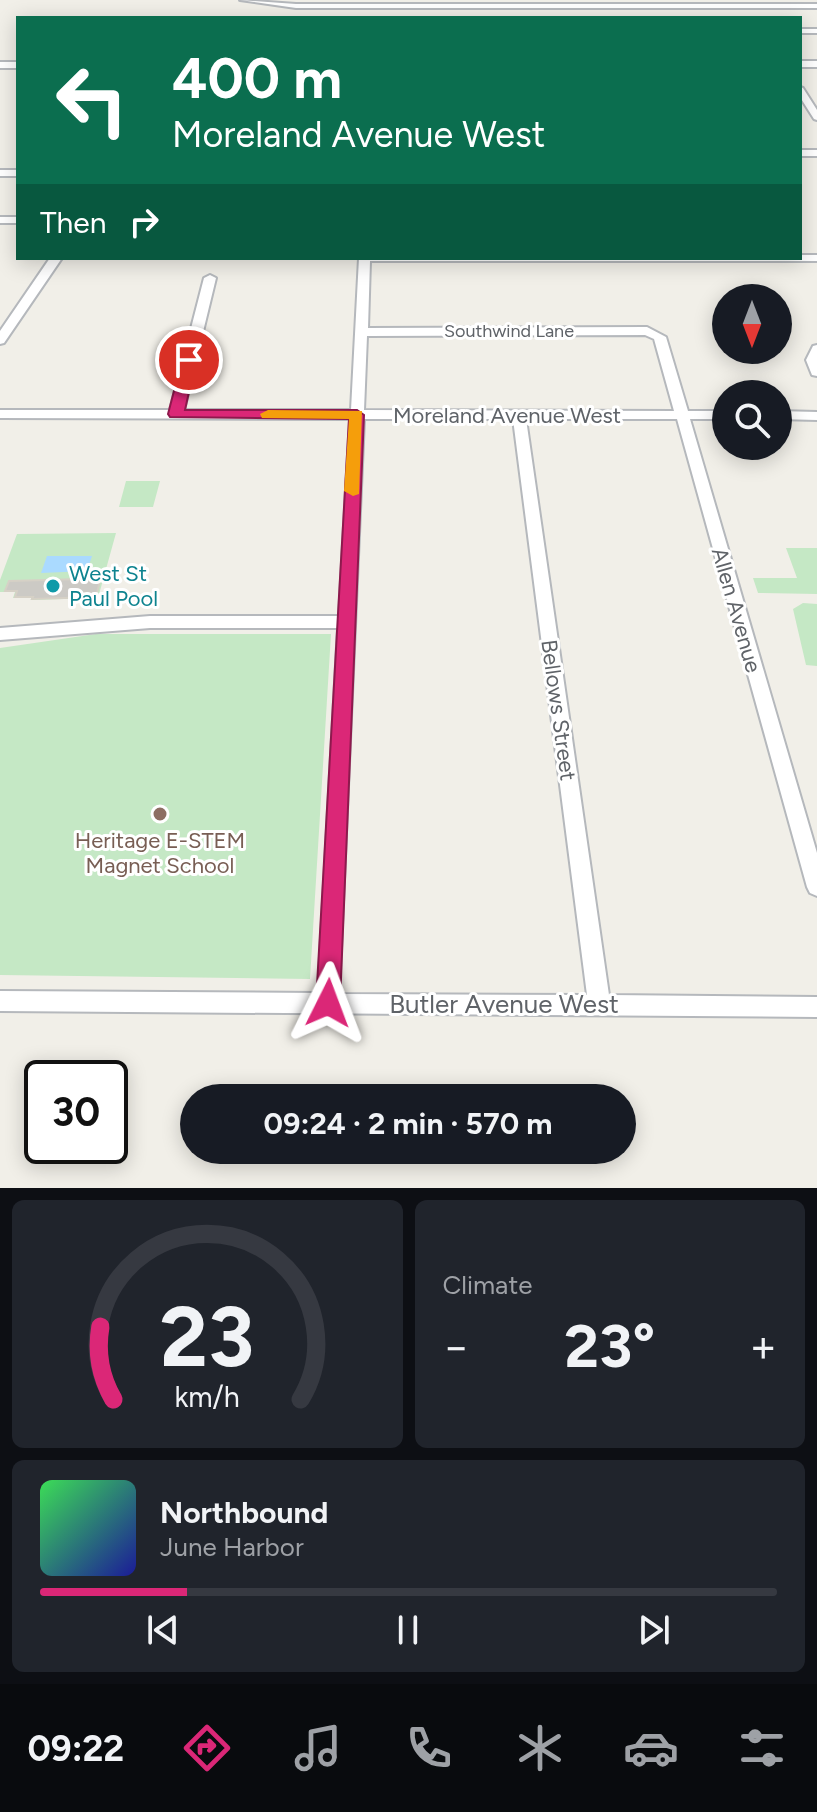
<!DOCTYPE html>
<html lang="en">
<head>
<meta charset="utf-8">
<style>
  body { margin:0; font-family:Figtree,sans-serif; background:#20242c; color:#f1f3f6; height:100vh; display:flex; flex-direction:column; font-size:30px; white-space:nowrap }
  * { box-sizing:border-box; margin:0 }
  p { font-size:26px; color:#9ea1a6 }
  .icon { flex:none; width:44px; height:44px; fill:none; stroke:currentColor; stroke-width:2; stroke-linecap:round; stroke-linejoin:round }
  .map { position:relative; height:1188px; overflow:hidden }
  .side { display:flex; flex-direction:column; gap:12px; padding:12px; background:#0d0f14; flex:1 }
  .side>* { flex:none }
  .hud { position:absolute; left:16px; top:16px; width:786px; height:244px; border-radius:0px; box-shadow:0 4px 20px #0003; background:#0b6e4f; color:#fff; overflow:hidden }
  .needle { width:52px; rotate:180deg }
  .fabs { position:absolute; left:712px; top:284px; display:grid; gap:16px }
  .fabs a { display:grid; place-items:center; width:80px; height:80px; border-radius:50%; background:#171b24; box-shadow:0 4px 20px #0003; font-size:40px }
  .speed { position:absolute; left:24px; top:1060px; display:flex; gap:16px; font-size:40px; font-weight:700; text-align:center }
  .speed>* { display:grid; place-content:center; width:104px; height:104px; border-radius:50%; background:#171b24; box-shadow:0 4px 20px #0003; line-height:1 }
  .speed .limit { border:4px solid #111; border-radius:12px; background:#fff; color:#111 }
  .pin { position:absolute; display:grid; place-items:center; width:68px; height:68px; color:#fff; margin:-34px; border:4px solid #fff; border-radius:50%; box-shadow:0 2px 8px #0007 }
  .me { position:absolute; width:88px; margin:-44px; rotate:3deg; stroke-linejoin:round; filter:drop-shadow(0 0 6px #0008) }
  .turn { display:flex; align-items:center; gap:28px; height:168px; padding:0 24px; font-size:36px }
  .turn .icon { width:104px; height:104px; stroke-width:2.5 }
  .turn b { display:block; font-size:56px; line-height:68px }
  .then { display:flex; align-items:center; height:76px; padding:0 24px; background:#0003; gap:16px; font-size:30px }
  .big { font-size:60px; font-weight:700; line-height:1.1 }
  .side .widget { flex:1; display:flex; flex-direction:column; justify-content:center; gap:12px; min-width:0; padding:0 28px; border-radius:12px; background:#20242c }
  .side .dial { align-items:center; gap:0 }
  .dial svg { height:208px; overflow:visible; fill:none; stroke:#363941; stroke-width:7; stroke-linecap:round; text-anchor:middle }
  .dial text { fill:#f1f3f6; stroke:none }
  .song { display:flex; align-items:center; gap:24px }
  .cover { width:96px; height:96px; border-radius:12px; background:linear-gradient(135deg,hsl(130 70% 55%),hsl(240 70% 35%)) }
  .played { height:8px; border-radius:4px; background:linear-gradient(90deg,#db2777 20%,#363941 20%) }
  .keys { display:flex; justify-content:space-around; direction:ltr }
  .heat { display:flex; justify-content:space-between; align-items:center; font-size:44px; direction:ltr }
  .side .tiles { flex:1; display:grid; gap:12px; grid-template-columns:1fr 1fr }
  .widget:last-child { grid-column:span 2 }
  .trip { position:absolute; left:180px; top:1084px; width:456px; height:80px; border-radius:40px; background:#171b24; box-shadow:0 4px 20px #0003; font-weight:700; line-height:80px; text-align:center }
  .dock { display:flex; height:128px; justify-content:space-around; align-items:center; background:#090b0e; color:#9ea1a6 }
  .dock .icon { width:56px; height:56px }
  .dock .selected { color:#db2777 }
  .dock b { font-size:36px; color:#f1f3f6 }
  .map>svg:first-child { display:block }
</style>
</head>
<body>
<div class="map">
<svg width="817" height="1188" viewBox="0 0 817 1188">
  <rect width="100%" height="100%" fill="#f1efe8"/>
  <path fill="#c5e8c5" d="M 126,481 L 160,481 L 153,507 L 119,507 Z
    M 116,533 L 98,598 L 31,600 L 31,598 L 13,598 L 15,592 L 0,592 L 0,580 L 17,534 Z
    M 786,548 L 817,548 L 817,594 L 758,593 L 753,578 L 797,578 Z
    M 803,603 L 817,604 L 817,666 L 806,665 L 793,609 Z
    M 96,634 L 331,634 L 310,979 L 0,975 L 0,648 Z"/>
  <path fill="#aadaff" d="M 47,556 L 92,556 L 87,571 L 41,573 Z"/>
  <path fill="#cccac5" stroke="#d6d1c6" stroke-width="2" d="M 82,579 L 100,581 L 96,597 L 32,599 L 33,597 L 15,597 L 17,591 L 5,591 L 9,581 Z"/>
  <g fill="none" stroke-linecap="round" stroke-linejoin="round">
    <defs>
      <path id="minor" d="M 240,0 L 296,4 L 817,4 L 817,8 L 296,8 Z
        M 800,29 L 817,29 L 817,33 L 800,33 Z
        M 800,61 L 817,61 L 817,67 L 800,67 Z
        M 0,62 L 18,62 L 18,68 L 0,68 Z
        M 800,87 L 803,88 L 817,110 L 817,120 L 814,119 L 800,97 Z
        M 800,150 L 817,150 L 817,156 L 800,156 Z
        M 0,170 L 18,170 L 18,176 L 0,176 Z
        M 0,217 L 18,217 L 18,223 L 0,223 Z
        M 800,255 L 817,255 L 817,261 L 370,261 L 368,328 L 647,327 L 666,337 L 688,411 L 726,411 L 726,419 L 690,419 L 817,853 L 817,896 L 810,893 L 807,887 L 677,419 L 526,419 L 609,995 L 817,997 L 817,1017 L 0,1011 L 0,991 L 318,993 L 338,628 L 150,628 L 0,640 L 0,628 L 150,616 L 339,616 L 350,419 L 0,418 L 0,410 L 170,410 L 204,278 L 210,275 L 216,278 L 184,410 L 351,410 L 359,258 L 800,258 ZM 645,335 L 654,339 L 674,411 L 364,410 L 367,336 ZM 364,419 L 513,419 L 587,995 L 339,994 Z
        M 50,258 L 62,258 L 4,343 L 0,344 L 0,331 Z
        M 817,345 L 817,376 L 812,375 L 806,360 L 813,346 Z
        M 778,411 L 817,412 L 817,420 L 778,419 Z"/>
    </defs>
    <use href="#minor" stroke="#b5b8bc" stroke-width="4"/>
    <use href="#minor" fill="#fff" fill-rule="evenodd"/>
  </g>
  <path fill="#db2777" stroke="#8e194d" stroke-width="2" d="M 189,355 L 196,360 L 185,410 L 357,410 L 364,415 L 340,1003 L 337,1011 L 328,1015 L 319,1011 L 316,1003 L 349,419 L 170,417 L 168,414 L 182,360 Z"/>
  <path fill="#f59e0b" d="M 268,410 L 362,411 L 359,494 L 353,496 L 344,491 L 349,419 L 262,418 L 260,414 Z"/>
  <circle fill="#0f9aa8" stroke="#fff" stroke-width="3" cx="53" cy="586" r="8"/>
  <circle fill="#8d6e63" stroke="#fff" stroke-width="3" cx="160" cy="814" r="8"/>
  <g text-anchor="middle" stroke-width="6" stroke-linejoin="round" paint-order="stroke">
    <g font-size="18" fill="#5f6368" stroke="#fff">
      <text x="509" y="337">Southwind Lane</text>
    </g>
    <g font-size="22" fill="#5f6368" stroke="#fff">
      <text x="507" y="423">Moreland Avenue West</text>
      <text transform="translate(737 610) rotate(74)" y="8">Allen Avenue</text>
      <text transform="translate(559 710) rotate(82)" y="8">Bellows Street</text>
    </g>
    <g font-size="22" fill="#0d838f" stroke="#fff" text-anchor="start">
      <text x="69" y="581">West St<tspan x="69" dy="25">Paul Pool</tspan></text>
    </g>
    <g font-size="22" fill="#785e54" stroke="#fff">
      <text x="160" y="848">Heritage E-STEM<tspan x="160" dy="25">Magnet School</tspan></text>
    </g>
    <g font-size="26" fill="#5f6368" stroke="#fff">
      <text x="504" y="1013">Butler Avenue West</text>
    </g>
  </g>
</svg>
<div class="fabs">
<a><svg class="needle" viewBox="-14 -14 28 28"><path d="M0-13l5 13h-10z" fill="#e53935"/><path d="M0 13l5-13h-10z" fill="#9ea1a6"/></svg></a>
<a><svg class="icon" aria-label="search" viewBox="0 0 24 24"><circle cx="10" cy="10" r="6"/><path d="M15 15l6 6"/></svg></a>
</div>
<div class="speed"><div class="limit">30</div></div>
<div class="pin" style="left:189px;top:360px;background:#d93025"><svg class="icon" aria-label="arrive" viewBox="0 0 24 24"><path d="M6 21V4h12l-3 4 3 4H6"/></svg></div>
<svg class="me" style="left:328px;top:1003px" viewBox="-20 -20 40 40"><path d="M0-17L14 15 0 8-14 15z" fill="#db2777" stroke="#fff" stroke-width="4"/></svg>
<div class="trip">09:24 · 2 min · 570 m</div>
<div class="hud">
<div class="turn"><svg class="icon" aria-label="left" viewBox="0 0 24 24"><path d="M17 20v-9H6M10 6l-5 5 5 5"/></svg><div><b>400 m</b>Moreland Avenue West</div></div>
<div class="then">Then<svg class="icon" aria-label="right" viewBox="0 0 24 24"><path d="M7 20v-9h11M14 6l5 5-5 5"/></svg></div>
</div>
</div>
<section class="side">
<div class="tiles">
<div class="widget dial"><svg viewBox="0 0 100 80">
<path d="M14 69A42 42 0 1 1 86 69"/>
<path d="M14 69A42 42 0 0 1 9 41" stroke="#db2777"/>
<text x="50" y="56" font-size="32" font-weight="700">23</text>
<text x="50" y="72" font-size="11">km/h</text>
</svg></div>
<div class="widget"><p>Climate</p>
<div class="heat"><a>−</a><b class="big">23°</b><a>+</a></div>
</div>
<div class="widget">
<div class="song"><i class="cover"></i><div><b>Northbound</b><p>June Harbor</p></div></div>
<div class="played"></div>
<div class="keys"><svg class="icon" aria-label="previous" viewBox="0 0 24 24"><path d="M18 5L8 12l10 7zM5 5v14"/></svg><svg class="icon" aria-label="pause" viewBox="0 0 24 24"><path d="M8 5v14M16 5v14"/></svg><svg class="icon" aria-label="next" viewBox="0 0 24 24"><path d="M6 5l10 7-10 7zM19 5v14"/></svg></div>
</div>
</div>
</section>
<nav class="dock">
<b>09:22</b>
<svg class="icon selected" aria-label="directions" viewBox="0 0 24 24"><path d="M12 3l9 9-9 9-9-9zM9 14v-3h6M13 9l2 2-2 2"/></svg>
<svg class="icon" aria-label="music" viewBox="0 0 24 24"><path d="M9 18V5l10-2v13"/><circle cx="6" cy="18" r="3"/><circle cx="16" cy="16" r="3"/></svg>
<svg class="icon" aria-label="phone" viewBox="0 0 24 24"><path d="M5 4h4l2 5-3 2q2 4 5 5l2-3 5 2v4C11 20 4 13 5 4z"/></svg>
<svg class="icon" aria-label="climate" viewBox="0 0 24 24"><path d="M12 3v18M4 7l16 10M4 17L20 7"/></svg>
<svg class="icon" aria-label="car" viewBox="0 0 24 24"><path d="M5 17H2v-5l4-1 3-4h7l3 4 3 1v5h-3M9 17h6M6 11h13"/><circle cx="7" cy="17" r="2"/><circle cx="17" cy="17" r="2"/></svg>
<svg class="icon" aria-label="filters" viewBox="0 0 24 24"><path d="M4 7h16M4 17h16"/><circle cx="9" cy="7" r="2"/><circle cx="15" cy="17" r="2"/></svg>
</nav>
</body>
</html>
